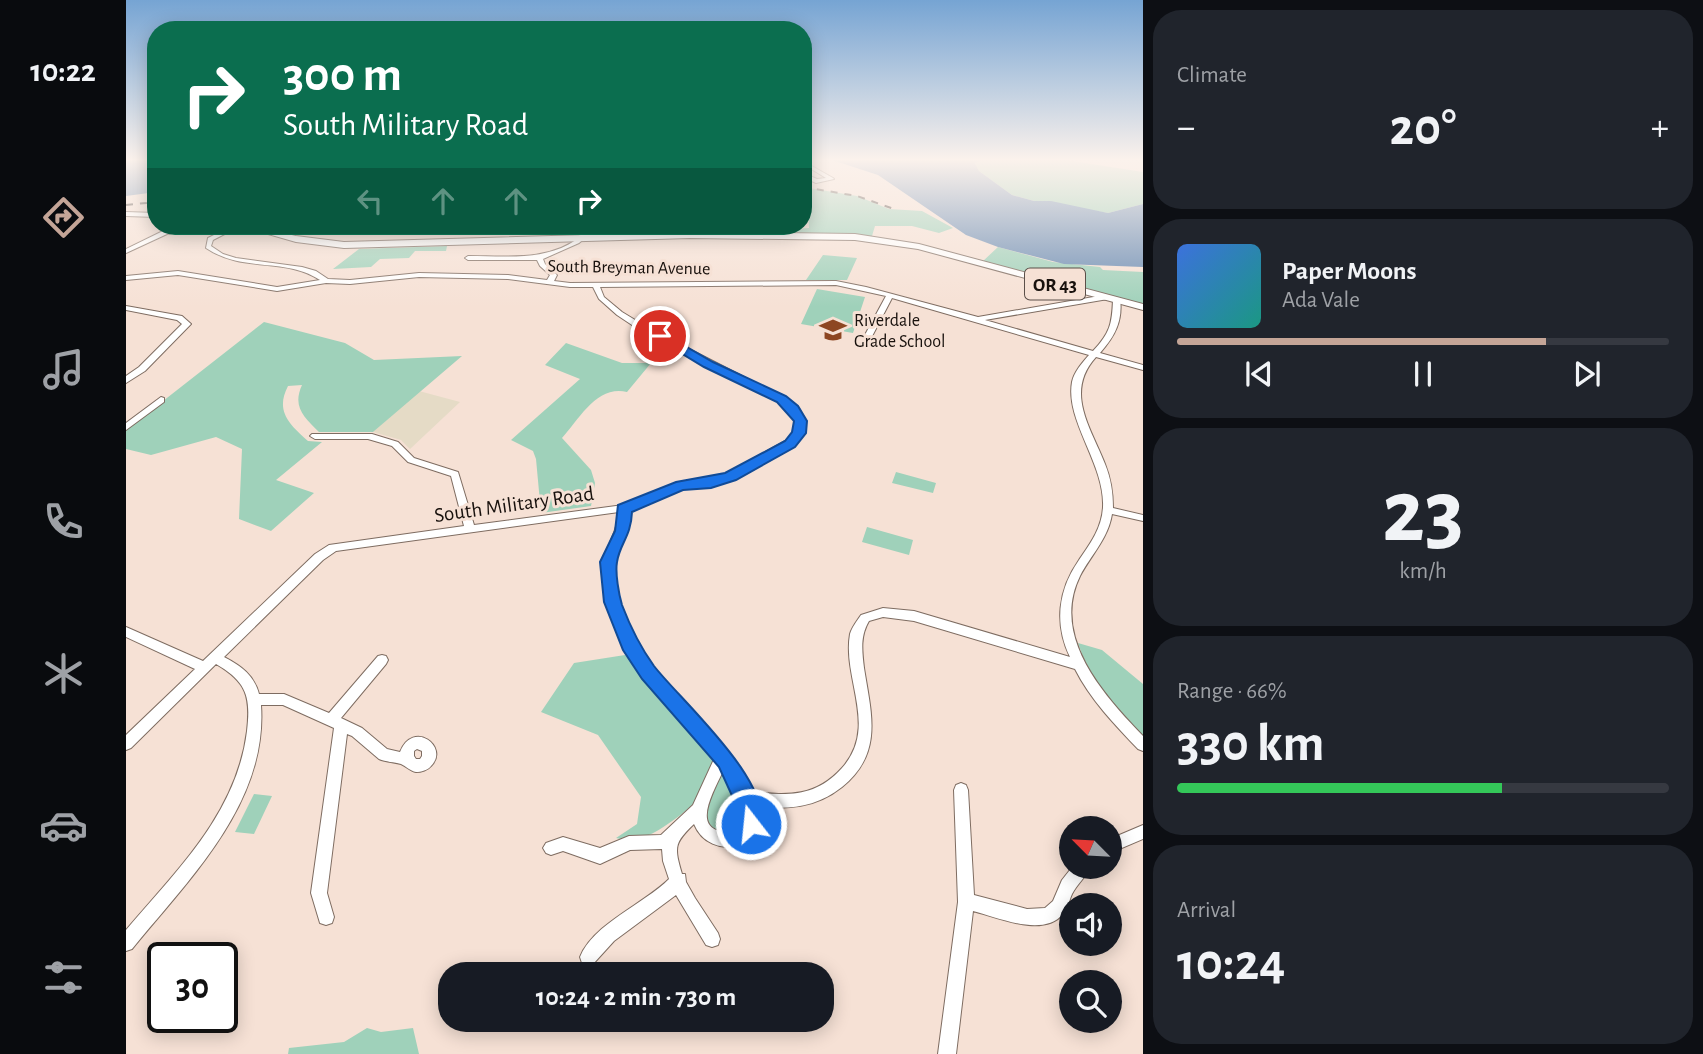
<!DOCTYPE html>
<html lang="en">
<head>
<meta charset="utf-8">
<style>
  body { margin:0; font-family:"Alegreya Sans",sans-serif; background:#20242c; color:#f1f3f6; height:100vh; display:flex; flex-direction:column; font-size:26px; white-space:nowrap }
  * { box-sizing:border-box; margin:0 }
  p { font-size:23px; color:#9ea1a6 }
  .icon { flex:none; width:38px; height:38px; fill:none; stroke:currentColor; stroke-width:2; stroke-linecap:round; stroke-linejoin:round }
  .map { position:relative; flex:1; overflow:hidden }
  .drawer { display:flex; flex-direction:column; gap:10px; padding:10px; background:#0d0f14; width:560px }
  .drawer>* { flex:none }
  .top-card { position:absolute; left:21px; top:21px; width:665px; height:214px; border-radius:28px; box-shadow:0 4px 18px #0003; background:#0b6e4f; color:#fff; overflow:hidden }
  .needle { width:46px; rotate:294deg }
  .fabs { position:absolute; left:933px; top:816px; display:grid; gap:14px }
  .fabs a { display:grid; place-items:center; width:63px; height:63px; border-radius:50%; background:#171b24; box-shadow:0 4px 18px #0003; font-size:35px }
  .speed { position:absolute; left:21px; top:942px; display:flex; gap:14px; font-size:35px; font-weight:700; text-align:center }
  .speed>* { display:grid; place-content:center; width:91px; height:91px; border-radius:50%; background:#171b24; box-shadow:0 4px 18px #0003; line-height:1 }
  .speed .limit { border:4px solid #111; border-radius:10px; background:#fff; color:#111 }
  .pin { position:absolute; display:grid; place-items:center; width:60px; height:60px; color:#fff; margin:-30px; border:4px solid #fff; border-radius:50%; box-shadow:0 2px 7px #0007 }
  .me { position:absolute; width:77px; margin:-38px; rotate:344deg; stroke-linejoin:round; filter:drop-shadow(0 0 5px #0008) }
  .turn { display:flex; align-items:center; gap:24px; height:147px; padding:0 21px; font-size:32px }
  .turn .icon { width:91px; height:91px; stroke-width:2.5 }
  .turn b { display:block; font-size:49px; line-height:60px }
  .lanes { display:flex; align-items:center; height:66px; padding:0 21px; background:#0003; justify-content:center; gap:35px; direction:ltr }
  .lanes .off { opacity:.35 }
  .big { font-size:52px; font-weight:700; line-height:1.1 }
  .drawer .card { flex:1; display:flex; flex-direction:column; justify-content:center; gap:10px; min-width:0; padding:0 24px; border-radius:28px; background:#20242c }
  .drawer .dial { align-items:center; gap:0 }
  .dial b { font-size:91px; line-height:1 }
  .song { display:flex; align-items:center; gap:21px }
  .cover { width:84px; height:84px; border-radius:10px; background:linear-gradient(135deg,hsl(220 70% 55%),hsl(170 70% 35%)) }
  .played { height:7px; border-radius:4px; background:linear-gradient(90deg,#c4a597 75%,#363941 75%) }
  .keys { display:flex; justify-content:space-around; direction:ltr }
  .heat { display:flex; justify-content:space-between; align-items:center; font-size:38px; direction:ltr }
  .charge { height:10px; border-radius:5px; background:linear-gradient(90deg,#34c759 66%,#363941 0) }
  .trip { position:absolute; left:312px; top:962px; width:396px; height:70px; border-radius:28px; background:#171b24; box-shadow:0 4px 18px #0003; font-weight:700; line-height:70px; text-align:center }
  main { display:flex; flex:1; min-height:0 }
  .dock { display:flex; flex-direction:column; width:126px; justify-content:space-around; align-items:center; background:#090b0e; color:#9ea1a6 }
  .dock .icon { width:49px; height:49px }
  .dock .active { color:#c4a597 }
  .dock b { font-size:32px; color:#f1f3f6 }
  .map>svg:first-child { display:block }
</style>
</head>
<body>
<main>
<nav class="dock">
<b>10:22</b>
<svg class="icon active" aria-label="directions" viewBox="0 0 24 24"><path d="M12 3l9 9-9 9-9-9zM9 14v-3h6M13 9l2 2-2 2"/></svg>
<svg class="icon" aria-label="music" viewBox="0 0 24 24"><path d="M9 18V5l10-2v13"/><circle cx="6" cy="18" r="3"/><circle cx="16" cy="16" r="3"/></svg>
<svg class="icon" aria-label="phone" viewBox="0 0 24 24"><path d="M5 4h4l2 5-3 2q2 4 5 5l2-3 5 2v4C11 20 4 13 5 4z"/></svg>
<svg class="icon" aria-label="climate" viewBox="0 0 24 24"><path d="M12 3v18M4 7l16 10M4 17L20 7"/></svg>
<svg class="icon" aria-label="car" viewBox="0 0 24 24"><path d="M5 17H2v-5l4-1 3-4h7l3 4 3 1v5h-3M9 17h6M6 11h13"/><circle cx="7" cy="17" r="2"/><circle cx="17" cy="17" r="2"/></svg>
<svg class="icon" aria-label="filters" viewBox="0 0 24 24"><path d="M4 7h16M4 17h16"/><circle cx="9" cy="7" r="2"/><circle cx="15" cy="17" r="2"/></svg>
</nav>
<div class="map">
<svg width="1017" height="1054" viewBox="0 0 1017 1054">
  <rect width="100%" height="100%" fill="#f6e1d5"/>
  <path fill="#e5dbc6" d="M 293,391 L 334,402 L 284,449 L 275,440 L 247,432 Z"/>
  <path fill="#9fd1ba" d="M 860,159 L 933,159 L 1017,172 L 1017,204 L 982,213 L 908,201 L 886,195 L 853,171 L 849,163 Z
    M 677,187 L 731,196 L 763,209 L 796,211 L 827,228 L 813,233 L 786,226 L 749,226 L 746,236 L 649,233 L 648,230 L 683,228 L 682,208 L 677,205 Z
    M 321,246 L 320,251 L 289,251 L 283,258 L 254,259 L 245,267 L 207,269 L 233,249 Z
    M 872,247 L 927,262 L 974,267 L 977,270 L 1017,272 L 1017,304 L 856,262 Z
    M 697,255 L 731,258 L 721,280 L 680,280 Z
    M 691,289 L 739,297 L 727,333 L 675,324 Z
    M 138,322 L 219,343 L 248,360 L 336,356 L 247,432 L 193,432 C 178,417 166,407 176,385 L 162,386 C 149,411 163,424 182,441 L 196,442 L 150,480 L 188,493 L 145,531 L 113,519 L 116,449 L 90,437 L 25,455 L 0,449 L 0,430 Z
    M 440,343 L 496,363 L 525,363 L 501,392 C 471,385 454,418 436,438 L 465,470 L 469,483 L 465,506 L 415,513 L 410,459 L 407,451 L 385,440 L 454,379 L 419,365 Z
    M 770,472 L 810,483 L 807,493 L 766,483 Z
    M 741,527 L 787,540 L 783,555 L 736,542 Z
    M 952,643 L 976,650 L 1017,684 L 1017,740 C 991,710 965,682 952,643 Z
    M 499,655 C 511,669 586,749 588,757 C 592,781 567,807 549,819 C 530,832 515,844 490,838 L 511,824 L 515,797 L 472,735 L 415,712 L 448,663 Z
    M 595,765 C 605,785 624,808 615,830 L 595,836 L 576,819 Z
    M 128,794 L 146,796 L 128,834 L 109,832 Z
    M 241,1028 L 255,1032 L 287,1028 L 293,1054 L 162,1054 L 163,1048 L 218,1042 Z"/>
  <path fill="#6c8db4" d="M 0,159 L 30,159 L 30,192 L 0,196 Z
    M 703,159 L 860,159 L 849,163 L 853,171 L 886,195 L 908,201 L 925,201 L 982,213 L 1017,204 L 1017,267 L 938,264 L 872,247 L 840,235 L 752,175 Z"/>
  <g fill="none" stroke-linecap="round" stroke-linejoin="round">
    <defs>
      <path id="minor" d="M 677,161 L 707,178 L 708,179 L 690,183 L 677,177 L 677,173 L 691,179 L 700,178 L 677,164 Z
        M 65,226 L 114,226 L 87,240 L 85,246 L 97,254 L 110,258 L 176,267 L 190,271 L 202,279 L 224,280 L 293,273 L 382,275 L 421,280 L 424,275 L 414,266 L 411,260 L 342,260 L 339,258 L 342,256 C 380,256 424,262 455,236 L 430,226 L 438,226 L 462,235 L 453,243 L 417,259 L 419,264 L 431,275 L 428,281 L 444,283 L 710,281 L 740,287 L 852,317 L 979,295 L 983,297 L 982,299 L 859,320 L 967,351 C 984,333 986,324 987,300 L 994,298 C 997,321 989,336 974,353 L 1017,365 L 1017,370 L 970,357 C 938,392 965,428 979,464 C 985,479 987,492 987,508 L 1017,515 L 1017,521 L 986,514 C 982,539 965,555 954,576 C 924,637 978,695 1017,736 L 1017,751 L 1012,749 C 989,725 964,699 949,669 L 788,621 L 757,617 L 743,621 C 734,636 736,651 738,668 C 745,713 758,753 716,787 C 690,808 661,810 629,806 C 645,849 584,863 568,824 C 548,843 548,847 556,874 L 559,874 L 560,882 L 569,898 L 592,933 L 594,939 L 592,945 L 586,947 L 580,945 L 550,895 L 488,941 L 468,963 L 462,965 L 456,963 L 454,957 C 467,924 518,904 543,879 L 537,861 L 536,849 L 504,850 L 474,864 L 437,851 L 425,855 L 420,853 L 417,848 L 420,843 L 437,837 L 474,848 L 503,836 L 535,835 L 567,805 L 589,757 C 543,704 475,646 477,569 C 477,549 492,533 493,512 L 210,551 L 197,560 L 98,657 C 115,666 128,675 133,694 L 158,694 L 203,713 L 252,656 L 256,655 L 260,656 L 262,660 L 260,664 L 215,718 L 236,728 L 261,749 L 274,752 C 287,719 324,747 305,766 C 302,770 295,772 290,772 C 284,771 280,766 275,764 C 268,762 260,762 253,759 L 226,736 L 221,734 L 201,893 L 208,917 L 206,923 L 200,925 L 194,923 L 185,893 L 208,728 L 157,705 L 135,705 C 142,803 63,879 6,949 L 0,951 L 0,930 C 51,870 111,813 121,731 C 125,697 121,682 90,664 L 5,748 L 0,750 L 0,735 L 69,669 L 0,637 L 0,627 L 77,661 L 189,554 L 203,545 L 338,526 L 325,476 L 282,462 L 266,446 L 242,439 L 189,439 L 184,436 L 186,434 L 246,434 L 272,442 L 288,458 L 332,472 L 348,525 L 505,504 L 551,484 L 598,475 L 666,437 L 670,421 L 659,405 L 518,333 L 491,315 L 473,299 L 467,287 L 444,287 L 382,279 L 293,277 L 224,284 L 200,283 L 151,291 L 52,275 L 0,280 L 0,276 L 52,271 L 151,287 L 194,280 C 160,257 117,273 80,248 L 82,238 L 102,228 L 74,228 L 41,234 L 0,253 L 0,249 L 37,231 ZM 710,285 L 760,296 L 734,344 L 735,346 L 738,346 L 742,344 L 766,298 L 963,355 C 956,363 948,372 946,382 C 939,421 979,464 977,507 C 976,528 964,544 953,560 C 932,590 928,624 944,657 L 788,611 L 757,608 L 735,615 C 731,621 726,627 724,634 C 716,679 753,727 716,768 C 688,799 660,795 622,792 C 615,779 610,762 600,750 C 555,692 493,653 488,573 C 486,551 502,533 503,511 L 511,509 L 557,489 L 604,480 L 673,440 L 678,421 L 665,401 L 524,329 L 496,312 L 478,297 L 474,287 ZM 291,749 L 296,751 L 296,756 L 294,759 L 290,759 L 288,756 L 288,751 ZM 597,771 L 617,811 L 617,825 L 608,832 C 561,835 587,793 597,771 Z
        M 0,306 L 56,316 L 65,324 L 19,371 L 0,383 L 0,376 L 13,367 L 56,324 L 51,320 L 0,310 Z
        M 35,397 L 38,398 L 38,402 L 0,430 L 0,423 Z
        M 835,783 L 840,785 L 842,790 L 848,895 L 901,909 L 919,908 L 927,901 L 936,880 L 947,866 L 965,866 C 960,877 951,884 946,894 C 943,900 942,909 937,914 C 917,938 871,917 847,911 L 830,1054 L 812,1054 L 832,902 L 828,790 L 830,785 Z
        M 1017,825 L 1017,839 L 984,853 L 984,839 Z"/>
      <path id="major" d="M 0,212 L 30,213 L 30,217 L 0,216 Z
        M 114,226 L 127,226 L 170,236 L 218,242 L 564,232 L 729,234 L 793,244 L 1017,304 L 1017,310 L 792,249 L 729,240 L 564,238 L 218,248 L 170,242 Z"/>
    </defs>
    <use href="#minor" stroke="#7e6c61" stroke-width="2"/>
    <use href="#major" stroke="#7e6c61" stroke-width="2"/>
    <use href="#minor" fill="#fff" fill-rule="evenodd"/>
    <use href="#major" fill="#fff" fill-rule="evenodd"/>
    <path stroke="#4f443e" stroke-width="2" stroke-dasharray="7 7" stroke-linecap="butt" d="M 677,187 L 731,196 L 768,209
      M 0,205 L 30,202"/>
  </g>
  <linearGradient id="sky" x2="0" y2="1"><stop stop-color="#76a4d3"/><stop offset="0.52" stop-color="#fbf2ec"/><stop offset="1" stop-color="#fbf2ec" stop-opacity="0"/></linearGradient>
  <rect width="1017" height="307" fill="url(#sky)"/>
  <path fill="#1a73e8" stroke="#114b97" stroke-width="2" d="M 530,334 L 538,334 L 587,362 L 660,396 L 672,406 L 681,421 L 680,433 L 669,447 L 610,480 L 585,488 L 557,490 L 506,512 C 505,537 494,543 491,562 C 489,573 493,595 496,605 C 504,626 515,648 528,666 C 554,700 653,786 633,832 L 625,835 L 618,832 L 613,811 L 593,767 L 516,679 L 497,650 L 478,602 L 474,562 L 489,531 L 492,505 L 550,482 L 599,473 L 659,441 L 666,432 L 668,421 L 651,402 L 578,367 L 530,338 Z"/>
  <defs>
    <symbol id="school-bare" viewBox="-9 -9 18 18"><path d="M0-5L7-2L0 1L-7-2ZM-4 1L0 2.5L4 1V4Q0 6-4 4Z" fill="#8d4622" stroke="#f6e1d5" stroke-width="2.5" paint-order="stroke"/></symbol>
  </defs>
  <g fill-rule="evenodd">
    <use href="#school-bare" x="688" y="311" width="38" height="38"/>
  </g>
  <g text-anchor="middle" stroke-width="6" stroke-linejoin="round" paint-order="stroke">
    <g font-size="18" fill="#18110d" stroke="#f6e1d5">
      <text transform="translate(503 267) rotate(1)" y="6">South Breyman Avenue</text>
    </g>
    <g font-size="18" fill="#18110d" stroke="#f6e1d5" text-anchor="start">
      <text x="728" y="326">Riverdale<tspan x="728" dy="21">Grade School</tspan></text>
    </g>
    <rect fill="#f6e1d5" stroke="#5b4f49" stroke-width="2" x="899" y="268.5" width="60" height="31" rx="5"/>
    <g font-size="19" font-weight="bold" fill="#18110d">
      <text x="929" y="291">OR 43</text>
    </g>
    <g font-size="21" fill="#18110d" stroke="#f6e1d5">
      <text transform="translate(388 504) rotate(-8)" y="7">South Military Road</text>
    </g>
  </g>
</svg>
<div class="fabs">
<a><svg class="needle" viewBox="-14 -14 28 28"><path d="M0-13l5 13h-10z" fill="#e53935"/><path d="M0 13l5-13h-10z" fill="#9ea1a6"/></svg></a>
<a><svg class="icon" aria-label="sound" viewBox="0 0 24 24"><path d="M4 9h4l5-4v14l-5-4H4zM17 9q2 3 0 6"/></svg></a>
<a><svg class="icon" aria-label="search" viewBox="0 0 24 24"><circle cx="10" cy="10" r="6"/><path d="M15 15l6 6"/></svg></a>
</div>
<div class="speed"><div class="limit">30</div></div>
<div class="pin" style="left:534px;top:336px;background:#d93025"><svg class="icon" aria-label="arrive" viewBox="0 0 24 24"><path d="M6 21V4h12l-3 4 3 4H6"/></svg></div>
<svg class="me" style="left:625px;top:824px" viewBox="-20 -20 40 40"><circle r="17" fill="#1a73e8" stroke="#fff" stroke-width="3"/><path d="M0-11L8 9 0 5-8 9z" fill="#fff"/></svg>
<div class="trip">10:24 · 2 min · 730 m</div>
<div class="top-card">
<div class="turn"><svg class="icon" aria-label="right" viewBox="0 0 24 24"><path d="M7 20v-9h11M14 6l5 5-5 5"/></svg><div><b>300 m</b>South Military Road</div></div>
<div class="lanes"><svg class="icon off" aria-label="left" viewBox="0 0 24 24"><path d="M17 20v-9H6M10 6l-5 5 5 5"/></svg><svg class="icon off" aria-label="ahead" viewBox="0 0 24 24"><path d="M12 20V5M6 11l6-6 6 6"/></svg><svg class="icon off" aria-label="ahead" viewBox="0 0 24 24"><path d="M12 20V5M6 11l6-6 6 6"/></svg><svg class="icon" aria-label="right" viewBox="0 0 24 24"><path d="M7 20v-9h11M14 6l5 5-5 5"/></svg></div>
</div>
</div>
<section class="drawer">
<div class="card"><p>Climate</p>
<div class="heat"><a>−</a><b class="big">20°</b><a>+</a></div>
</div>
<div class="card">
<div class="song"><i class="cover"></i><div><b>Paper Moons</b><p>Ada Vale</p></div></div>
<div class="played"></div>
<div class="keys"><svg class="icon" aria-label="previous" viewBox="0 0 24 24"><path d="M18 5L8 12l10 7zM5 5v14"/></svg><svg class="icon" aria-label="pause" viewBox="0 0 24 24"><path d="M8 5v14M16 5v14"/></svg><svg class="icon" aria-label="next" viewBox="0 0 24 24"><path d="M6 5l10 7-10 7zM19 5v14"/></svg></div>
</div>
<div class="card dial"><b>23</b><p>km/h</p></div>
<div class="card"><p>Range · 66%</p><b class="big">330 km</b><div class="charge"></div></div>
<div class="card"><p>Arrival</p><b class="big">10:24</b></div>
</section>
</main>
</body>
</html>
